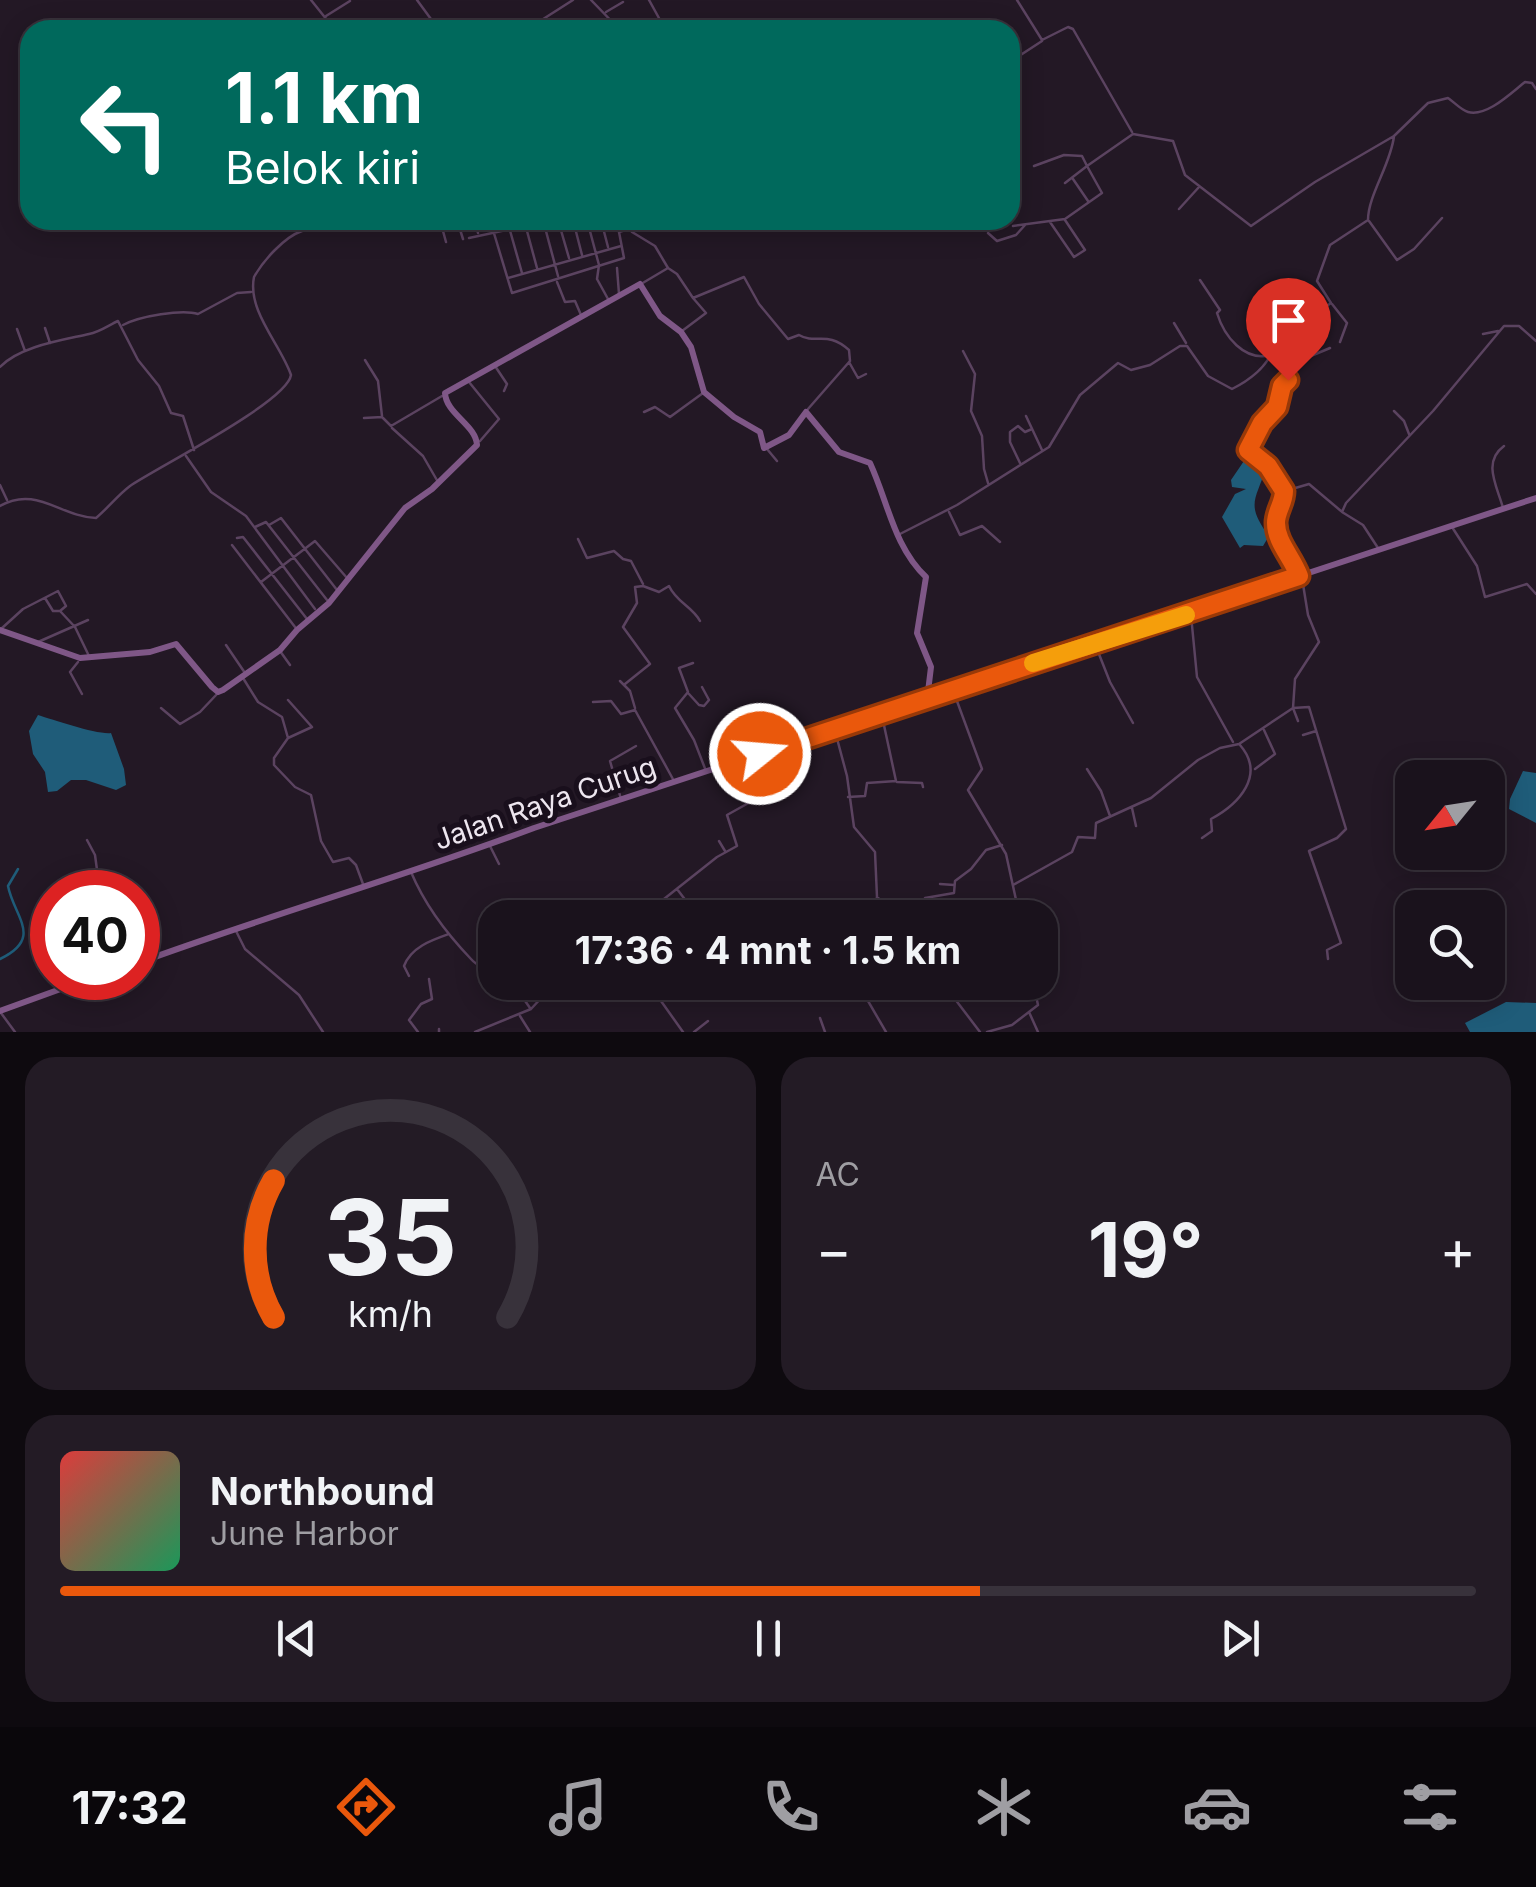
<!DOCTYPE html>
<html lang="id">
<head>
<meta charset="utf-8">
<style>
  body { margin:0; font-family:Inter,sans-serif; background:#231b25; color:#f1f3f6; height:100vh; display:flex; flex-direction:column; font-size:38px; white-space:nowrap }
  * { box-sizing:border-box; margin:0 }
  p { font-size:32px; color:#9f9ea3 }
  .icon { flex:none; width:55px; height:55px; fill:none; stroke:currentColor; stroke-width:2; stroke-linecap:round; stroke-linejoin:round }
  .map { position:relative; height:1032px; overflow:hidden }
  .details { display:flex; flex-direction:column; gap:25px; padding:25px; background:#0e0a0f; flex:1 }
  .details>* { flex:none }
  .banner { position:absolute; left:20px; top:20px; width:1000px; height:210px; border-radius:30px; box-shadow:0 5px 25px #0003,0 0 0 2px #38323b; background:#00695c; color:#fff; overflow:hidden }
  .needle { width:65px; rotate:240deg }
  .controls { position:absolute; left:1395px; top:760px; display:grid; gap:20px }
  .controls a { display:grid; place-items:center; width:110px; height:110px; border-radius:20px; background:#1a121c; box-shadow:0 5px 25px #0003,0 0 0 2px #38323b; font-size:50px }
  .speed { position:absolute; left:30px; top:870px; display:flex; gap:20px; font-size:50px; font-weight:700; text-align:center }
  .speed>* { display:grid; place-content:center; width:130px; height:130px; border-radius:50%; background:#1a121c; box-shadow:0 5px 25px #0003,0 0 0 2px #38323b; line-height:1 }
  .speed .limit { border:15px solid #d22; background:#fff; color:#111 }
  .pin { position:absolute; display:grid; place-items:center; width:85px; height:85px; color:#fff; margin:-102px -42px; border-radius:50% 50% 50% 0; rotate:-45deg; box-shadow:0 0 10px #0007 }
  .pin .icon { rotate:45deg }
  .me { position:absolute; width:110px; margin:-55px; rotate:73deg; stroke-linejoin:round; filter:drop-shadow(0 0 8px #0008) }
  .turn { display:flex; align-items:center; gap:35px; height:210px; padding:0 40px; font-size:45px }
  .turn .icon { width:130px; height:130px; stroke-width:2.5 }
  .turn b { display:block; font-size:70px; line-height:85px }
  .big { font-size:75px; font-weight:700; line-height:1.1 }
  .details .tile { flex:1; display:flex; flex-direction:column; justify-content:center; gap:15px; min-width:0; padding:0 35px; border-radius:30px; background:#231b25 }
  .details .dial { align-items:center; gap:0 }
  .dial svg { height:260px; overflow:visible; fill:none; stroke:#38323b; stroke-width:7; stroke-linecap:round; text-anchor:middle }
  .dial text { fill:#f1f3f6; stroke:none }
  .song { display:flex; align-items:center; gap:30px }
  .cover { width:120px; height:120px; border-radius:15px; background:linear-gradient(135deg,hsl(0 70% 55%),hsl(150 70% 35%)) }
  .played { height:10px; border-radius:5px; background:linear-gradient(90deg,#ea580c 65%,#38323b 65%) }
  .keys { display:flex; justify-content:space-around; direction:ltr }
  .heat { display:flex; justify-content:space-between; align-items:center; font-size:55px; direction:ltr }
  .details .tiles { flex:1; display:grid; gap:25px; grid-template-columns:1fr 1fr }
  .tile:last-child { grid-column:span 2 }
  .trip { position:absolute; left:478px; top:900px; width:580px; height:100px; border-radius:30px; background:#1a121c; box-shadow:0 5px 25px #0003,0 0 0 2px #38323b; font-weight:700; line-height:100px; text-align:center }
  .tabs { display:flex; height:160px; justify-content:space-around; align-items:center; background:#0a070b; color:#9f9ea3 }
  .tabs .icon { width:70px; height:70px }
  .tabs .on { color:#ea580c }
  .tabs b { font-size:45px; color:#f1f3f6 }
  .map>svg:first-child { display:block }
</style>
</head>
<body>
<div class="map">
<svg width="1536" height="1032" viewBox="0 0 1536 1032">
  <rect width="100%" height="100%" fill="#231825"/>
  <path fill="#1f5c79" d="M 1246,458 L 1266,468 C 1256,500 1245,504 1269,536 L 1263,546 L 1244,545 L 1240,548 L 1222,517 L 1235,494 L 1246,489 L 1232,487 L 1231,480 Z
    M 38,715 C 54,720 98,735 111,733 L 124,769 L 126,785 L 116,790 L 86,780 L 71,780 L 57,791 L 48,792 L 45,772 L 33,754 L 29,731 Z
    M 1523,771 L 1536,773 L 1536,823 L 1509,809 L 1510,799 Z
    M 1506,1002 L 1536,1003 L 1536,1032 L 1470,1032 L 1465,1023 Z"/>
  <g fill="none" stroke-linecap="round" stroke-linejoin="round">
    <path stroke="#1f5c79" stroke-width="2.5" d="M 0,959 C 44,938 14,917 8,886 L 18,869"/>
    <path stroke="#5b4360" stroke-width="2.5" d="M 311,0 L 335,30
      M 417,0 L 439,30
      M 591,0 L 620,30
      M 649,0 L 665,29
      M 1017,0 L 1042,40 L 1068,27 L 1073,29 L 1132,132
      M 606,12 L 623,2
      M 326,16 L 350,1
      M 526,30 L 573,0
      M 664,30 L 678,21 L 688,30
      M 1010,62 L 1042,41
      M 1034,166 L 1064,155 L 1082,156 L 1087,166 L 1065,183
      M 1073,179 L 1088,201
      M 1179,209 L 1199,187
      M 440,220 L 446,242
      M 457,220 L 463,239
      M 474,220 L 478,233
      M 490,220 L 512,293 L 624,258 L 619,232 L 629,229
      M 507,220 L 522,273
      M 524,220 L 537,268
      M 543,220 L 558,276
      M 558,220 L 569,258
      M 573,220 L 582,255
      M 587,220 L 599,265 L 597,279 L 608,299
      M 601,220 L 608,247
      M 622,220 L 632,232 L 655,246 L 668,268 L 677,274 L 693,298 L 744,277 L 759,304 L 788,339 L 799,335 C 816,345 827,330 849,350 L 850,361 L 808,409
      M 1369,221 L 1397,260 L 1414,249 L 1442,218
      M 1050,222 L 1074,257 L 1085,250 L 1065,220
      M 1013,226 L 1065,219 L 1102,193 L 1087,166 L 1133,134 L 1173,141 L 1185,175 L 1251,226 L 1315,182 L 1394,136 L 1428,103 L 1448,98 C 1454,102 1461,110 1468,112 C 1487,117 1511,93 1525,82 L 1532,83 L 1536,89
      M 988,233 L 997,241 L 1016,235 L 1025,225
      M 469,238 L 553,220
      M 617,268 L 619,294
      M 508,278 L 621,246
      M 1200,280 L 1220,310 L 1217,313 C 1224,336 1244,362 1271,355
      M 557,282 L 565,302 L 575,301 L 581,315
      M 641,284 L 668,268
      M 1332,304 L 1347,323 L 1340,342
      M 1174,323 L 1186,343
      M 123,325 C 140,316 182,309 198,314 L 237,293 L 251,292
      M 45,328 L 50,343
      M 17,329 L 25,351
      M 682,331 L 706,313 L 693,298
      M 1483,334 L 1498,331
      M 963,351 L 975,374 L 971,411 L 982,436 L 984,469 L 988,483
      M 1274,351 L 1289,378 L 1282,386 L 1277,407 L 1262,423 L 1247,450 L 1268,466 L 1284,491 C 1284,503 1277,511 1276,523 C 1276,543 1292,556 1298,575
      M 365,360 L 378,381 L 382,416
      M 849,362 L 858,378 L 866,374
      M 495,366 L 507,384 L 504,391
      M 1287,366 L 1330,348
      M 0,367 C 20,346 63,340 89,334 C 100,332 109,325 118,321 L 138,360 L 159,386 L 171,413 L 183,416 L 194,450
      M 469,382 L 499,419 L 480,441
      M 1394,411 L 1404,421 L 1409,434
      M 644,412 L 655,407 L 670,417 L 703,393
      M 1026,416 L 1042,450
      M 364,418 L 382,417 L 391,426 L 442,396
      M 392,428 L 423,456 L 438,482
      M 767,449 L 777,461
      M 186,456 L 211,492 L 246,516 L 315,609
      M 1020,463 L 1010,442 L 1010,432 L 1018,426 L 1025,432 L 1032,429
      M 0,485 L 7,500
      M 1285,491 L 1309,484 L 1341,511
      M 0,506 C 36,485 61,517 96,518 C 108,508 118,495 130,486 C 158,467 287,402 291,375 C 281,345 247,311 254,277 C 263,261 284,237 302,231 C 317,225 326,228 342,220
      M 1503,508 C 1497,486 1482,462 1504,446
      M 949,512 L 960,535 L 982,526 L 1000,542
      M 269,525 L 281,518 L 337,590
      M 255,527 L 266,522 L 327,600
      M 1452,527 L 1477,566 L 1485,597 L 1527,584 L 1536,594
      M 898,535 L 957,505 L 1049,447 L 1080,395 L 1118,363 L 1131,370 L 1150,365 L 1180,346 L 1187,346 L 1208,376 L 1232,389 C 1252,379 1271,363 1276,341 L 1331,303 L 1317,281 L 1330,245 L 1368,220 C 1368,195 1391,164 1394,136
      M 237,538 L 243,537 L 307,619
      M 578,539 L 587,558 L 614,551 L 623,559 L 631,561 L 643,584
      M 232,545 L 295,627
      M 1378,548 L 1363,525 L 1342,512 L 1346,503 L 1433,411 L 1504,326 L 1519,326 L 1536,341
      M 261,582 L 315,541 L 347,578
      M 45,598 L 53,611 L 60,611 L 75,627 L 89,656
      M 1191,615 L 1197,677 L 1233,742
      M 1,629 L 23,609 L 58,591 L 66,606 L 60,611
      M 38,642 L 88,620
      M 1095,644 L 1110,682 L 1133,723
      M 226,645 L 245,673
      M 280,651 L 290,665
      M 78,662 L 70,672 L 82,694
      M 693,663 L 679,668 L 688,692 L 675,708 L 694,740 L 706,771
      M 243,678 L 258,702 L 282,717 L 288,738 L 312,727 L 288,700
      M 620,681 L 630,691 L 635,708
      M 625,684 L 650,664 L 623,627 L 637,603 L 635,587 L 643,586 L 659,592 L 669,586 C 677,603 692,606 700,621
      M 954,693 L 982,769 L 968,790 L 1006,854 L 1020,918
      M 689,694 L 699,705 L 704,706 L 709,700 L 702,687
      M 593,702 L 611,701 L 621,714 L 635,710 L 674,781
      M 161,708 L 180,724 L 200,712 L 217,694
      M 1298,721 L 1293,708 L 1309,707 L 1346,829 L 1337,838 L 1309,851 L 1341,943 L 1327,950 L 1328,959
      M 835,731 L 847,776 L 854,827 L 875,852 L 877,897 L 873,918
      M 1303,735 L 1316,731
      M 288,738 L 274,758 L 274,765 L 295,787 L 311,795 L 321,841 L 333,862 L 349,858 L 356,865 L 363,884
      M 748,759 L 752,768
      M 1087,769 L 1101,791 L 1110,816
      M 1255,769 L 1275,754 L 1264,730
      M 756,782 L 767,775 L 760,755
      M 897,782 L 922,783 L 923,787
      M 848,797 L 865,796 L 867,783 L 896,781 L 882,716
      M 621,799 L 610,761 L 636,746
      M 1132,808 L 1136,826
      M 1202,838 L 1212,831 L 1211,819 C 1239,804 1266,775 1240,745
      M 87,840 L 95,855 L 100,892
      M 719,841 L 725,851
      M 490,846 L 499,864
      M 411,872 C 424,903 448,935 471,959 C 479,968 488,968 495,979
      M 100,882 L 114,880 L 118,892
      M 940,884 L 954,885
      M 1013,885 L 1072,852 L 1078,837 L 1095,838 L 1096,823 L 1151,798 L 1198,760 L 1220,748 L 1239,744 L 1293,708 L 1295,679 L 1319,642 L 1308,615 L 1302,578
      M 677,889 L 693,910 L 683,918
      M 878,898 L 908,918
      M 138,904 L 146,901 L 147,897
      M 640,918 L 717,857 L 737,846 L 727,815 L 772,790 L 767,775
      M 916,918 L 925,898 L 954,893 L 955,881 L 971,869 L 986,850 L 1002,845
      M 235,929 L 245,949 L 299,995 L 323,1032
      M 409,976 L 404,966 C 411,947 432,940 449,934
      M 499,982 L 521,995 L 530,1008
      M 522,982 L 539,997
      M 857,982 L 886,1032
      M 942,982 L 980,1032
      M 705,990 L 714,982
      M 1029,1012 L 1038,1032
      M 1,1013 L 15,1032
      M 520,1016 L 530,1032
      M 820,1018 L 825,1032
      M 418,1032 L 409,1020 L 421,1004 L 432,999 L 429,979
      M 439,1032 L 439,1029
      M 475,1032 L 531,1009 L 556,982
      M 683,1032 L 661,1001 L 686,982
      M 694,1032 L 708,1021
      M 987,1032 L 1012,1025 L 1038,1005 L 1033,982"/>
    <path stroke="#7f5787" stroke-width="6" d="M 0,630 L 80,658 L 150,652 L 176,644 L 212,687 L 218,692 L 223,690 L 280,650 L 297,630 L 329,603 L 405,508 L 432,489 L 477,445 C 476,425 446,414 445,393 L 640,284 L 660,316 L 681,332 L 691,347 L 704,392 L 734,417 L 760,432 L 764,448 L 789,435 L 806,412 L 839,452 L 870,463 C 888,502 894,547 926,577 L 917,633 L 931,667 L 927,700
      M 138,963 C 269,915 403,877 534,828 L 1536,498
      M 0,1011 L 91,978"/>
  </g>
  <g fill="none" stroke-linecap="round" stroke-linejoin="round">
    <defs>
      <path id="route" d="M 760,754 L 1299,576 C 1292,557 1276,542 1276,523 C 1276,511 1284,503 1284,491 L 1268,466 L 1248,450 L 1262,423 L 1277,407 L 1282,386 L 1288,380"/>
    </defs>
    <use href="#route" stroke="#983908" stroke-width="25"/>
    <use href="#route" stroke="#ea580c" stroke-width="18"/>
    <path stroke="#f59e0b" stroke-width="18" d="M 1033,663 L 1186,615"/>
  </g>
  <g text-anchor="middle" stroke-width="10" stroke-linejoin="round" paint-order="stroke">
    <g font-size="28" fill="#ede6ef" stroke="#190f1c">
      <text transform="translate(545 803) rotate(-19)" y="10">Jalan Raya Curug</text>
    </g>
  </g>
</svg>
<div class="controls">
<a><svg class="needle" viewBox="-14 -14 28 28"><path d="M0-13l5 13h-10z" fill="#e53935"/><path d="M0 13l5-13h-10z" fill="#9f9ea3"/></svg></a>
<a><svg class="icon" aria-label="search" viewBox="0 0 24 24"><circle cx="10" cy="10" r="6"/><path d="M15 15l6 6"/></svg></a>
</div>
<div class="speed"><div class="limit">40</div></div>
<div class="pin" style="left:1288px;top:380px;background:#d93025"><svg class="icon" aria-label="arrive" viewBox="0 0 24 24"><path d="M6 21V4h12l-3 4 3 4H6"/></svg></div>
<svg class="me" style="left:760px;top:754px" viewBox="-20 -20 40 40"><circle r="17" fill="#ea580c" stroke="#fff" stroke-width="3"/><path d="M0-11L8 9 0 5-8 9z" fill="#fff"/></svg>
<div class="trip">17:36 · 4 mnt · 1.5 km</div>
<div class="banner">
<div class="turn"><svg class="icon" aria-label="left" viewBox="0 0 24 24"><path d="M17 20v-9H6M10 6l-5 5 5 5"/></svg><div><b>1.1 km</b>Belok kiri</div></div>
</div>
</div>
<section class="details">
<div class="tiles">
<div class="tile dial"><svg viewBox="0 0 100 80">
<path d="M14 69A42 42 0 1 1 86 69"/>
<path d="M14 69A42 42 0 0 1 14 27" stroke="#ea580c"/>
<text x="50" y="56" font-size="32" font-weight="700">35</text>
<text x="50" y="72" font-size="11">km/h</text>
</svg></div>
<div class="tile"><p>AC</p>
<div class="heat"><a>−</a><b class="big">19°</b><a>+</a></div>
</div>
<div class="tile">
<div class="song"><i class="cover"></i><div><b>Northbound</b><p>June Harbor</p></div></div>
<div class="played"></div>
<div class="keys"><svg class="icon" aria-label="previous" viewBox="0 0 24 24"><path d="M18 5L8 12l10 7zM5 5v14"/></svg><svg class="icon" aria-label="pause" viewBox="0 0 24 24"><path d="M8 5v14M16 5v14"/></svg><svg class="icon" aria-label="next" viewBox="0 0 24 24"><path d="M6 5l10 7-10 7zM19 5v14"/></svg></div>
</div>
</div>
</section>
<nav class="tabs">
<b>17:32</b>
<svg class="icon on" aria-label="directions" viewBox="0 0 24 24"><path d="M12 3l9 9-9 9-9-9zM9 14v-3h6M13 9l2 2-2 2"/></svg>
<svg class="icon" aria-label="music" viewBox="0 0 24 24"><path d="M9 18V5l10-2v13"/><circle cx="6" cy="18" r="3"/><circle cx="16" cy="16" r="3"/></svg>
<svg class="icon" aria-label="phone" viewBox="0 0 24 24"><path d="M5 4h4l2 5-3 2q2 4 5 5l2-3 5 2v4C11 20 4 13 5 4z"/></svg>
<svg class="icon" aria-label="climate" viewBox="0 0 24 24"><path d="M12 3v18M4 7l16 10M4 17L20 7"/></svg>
<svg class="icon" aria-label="car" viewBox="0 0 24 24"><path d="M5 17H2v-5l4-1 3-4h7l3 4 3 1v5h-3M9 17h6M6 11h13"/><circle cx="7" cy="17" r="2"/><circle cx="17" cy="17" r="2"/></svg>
<svg class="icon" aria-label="filters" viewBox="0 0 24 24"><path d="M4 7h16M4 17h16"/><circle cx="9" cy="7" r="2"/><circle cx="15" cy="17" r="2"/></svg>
</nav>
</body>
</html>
